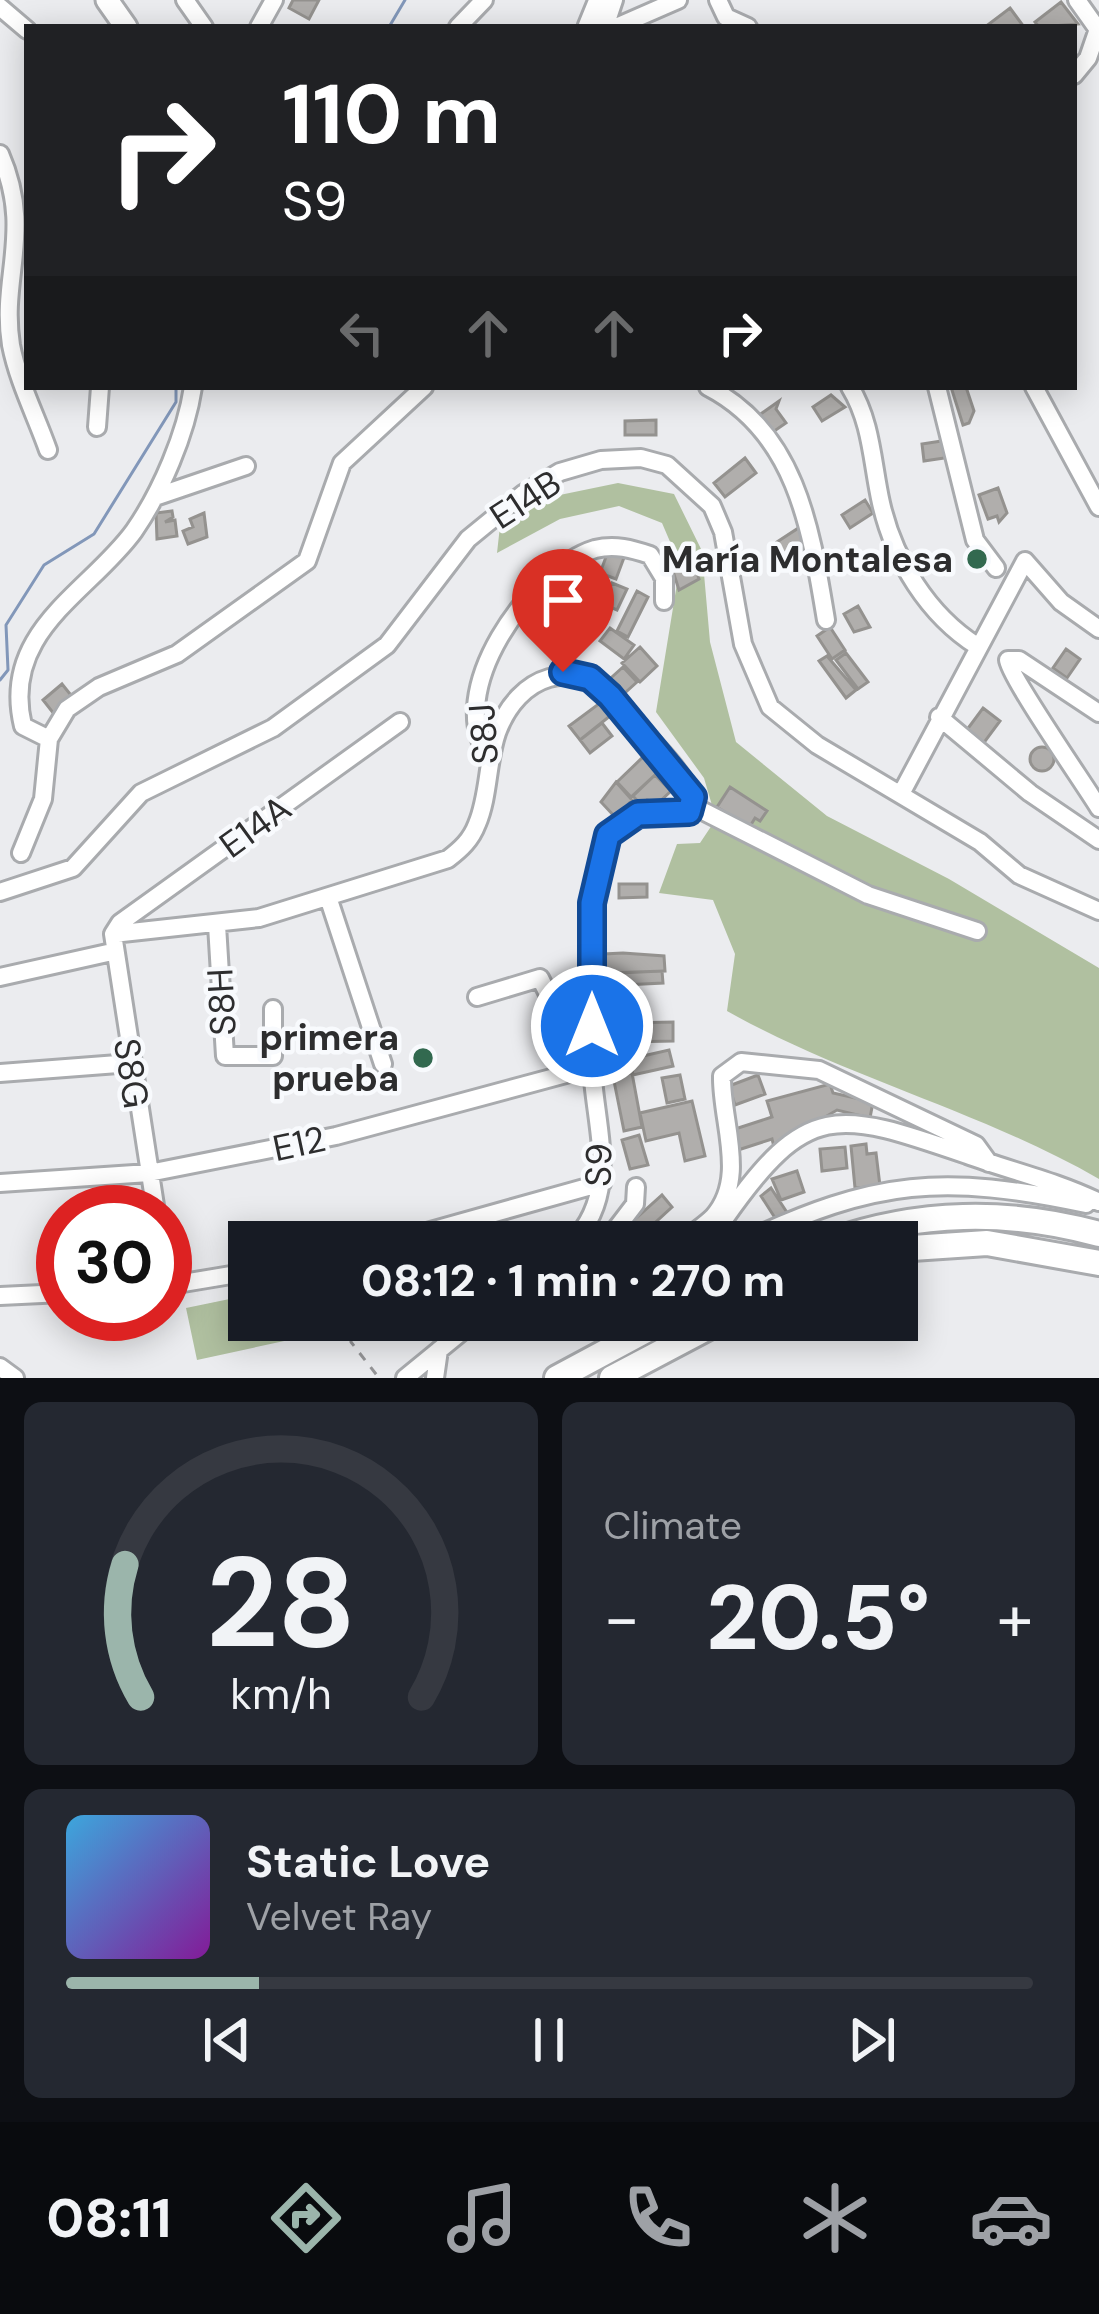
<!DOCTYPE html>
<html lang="en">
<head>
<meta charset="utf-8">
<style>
  body { margin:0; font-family:"DM Sans",sans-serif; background:#242831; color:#f1f3f6; height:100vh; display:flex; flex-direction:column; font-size:45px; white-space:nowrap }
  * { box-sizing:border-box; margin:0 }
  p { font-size:39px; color:#9ea1a6 }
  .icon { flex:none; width:66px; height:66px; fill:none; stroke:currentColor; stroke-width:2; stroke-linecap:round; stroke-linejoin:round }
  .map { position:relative; height:1378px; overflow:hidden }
  .drawer { display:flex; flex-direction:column; gap:24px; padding:24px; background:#0d0f14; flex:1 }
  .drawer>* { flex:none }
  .top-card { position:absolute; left:24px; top:24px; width:1053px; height:366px; border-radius:0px; box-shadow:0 6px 30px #0003; background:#202124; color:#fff; overflow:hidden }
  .speed { position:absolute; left:36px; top:1185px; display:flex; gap:24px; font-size:60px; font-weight:700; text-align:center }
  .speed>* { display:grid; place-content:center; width:156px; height:156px; border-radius:50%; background:#171b24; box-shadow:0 6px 30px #0003; line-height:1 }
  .speed .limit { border:18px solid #d22; background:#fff; color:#111 }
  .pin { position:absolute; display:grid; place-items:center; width:102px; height:102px; color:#fff; margin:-123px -51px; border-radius:50% 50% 50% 0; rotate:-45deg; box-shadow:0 0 12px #0007 }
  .pin .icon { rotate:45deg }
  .me { position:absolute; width:132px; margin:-66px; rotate:0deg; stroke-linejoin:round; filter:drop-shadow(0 0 9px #0008) }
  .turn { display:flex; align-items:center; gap:42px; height:252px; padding:0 60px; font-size:54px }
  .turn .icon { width:156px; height:156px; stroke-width:2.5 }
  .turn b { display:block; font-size:84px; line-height:102px }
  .lanes { display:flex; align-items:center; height:114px; padding:0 60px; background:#0003; justify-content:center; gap:60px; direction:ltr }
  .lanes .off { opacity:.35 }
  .big { font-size:90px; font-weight:800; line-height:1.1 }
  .drawer .tile { flex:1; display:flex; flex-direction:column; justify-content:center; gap:18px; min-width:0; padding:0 42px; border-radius:18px; background:#242831 }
  .drawer .dial { align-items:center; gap:0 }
  .dial svg { height:312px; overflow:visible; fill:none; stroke:#363941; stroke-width:7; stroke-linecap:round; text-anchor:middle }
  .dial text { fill:#f1f3f6; stroke:none }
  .song { display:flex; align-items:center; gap:36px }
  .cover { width:144px; height:144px; border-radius:18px; background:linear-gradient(135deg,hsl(200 70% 55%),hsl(290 70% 35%)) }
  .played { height:12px; border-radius:6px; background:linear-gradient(90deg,#9bb5ab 20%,#363941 20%) }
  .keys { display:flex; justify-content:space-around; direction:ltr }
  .heat { display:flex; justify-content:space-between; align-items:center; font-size:66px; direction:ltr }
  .drawer .tiles { flex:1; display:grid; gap:24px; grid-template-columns:1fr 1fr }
  .tile:last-child { grid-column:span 2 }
  .trip { position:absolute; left:228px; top:1221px; width:690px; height:120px; border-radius:0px; background:#171b24; box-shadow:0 6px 30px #0003; font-weight:800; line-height:120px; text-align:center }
  .menu { display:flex; height:192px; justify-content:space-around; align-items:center; background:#090b0e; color:#9ea1a6 }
  .menu .icon { width:84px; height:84px }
  .menu .active { color:#9bb5ab }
  .menu b { font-size:54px; color:#f1f3f6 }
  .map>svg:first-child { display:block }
</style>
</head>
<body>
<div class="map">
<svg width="1099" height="1378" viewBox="0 0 1099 1378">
  <rect width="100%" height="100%" fill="#ebecef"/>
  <path fill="#b0c0a0" d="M 618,483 L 674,494 L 702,551 L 710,642 L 736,742 L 827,816 L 949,879 L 1099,968 L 1099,1179 C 981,1111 846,1078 727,1011 L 735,954 L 713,900 L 659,893 L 677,844 L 700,843 L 716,819 L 704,778 L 656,712 L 680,565 L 662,523 L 619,506 L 560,519 L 497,553 L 500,526 L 550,497 Z
    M 249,1295 L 249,1320 L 309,1320 L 312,1335 L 197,1360 L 186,1308 Z"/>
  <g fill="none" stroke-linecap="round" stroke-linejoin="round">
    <path stroke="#8297b9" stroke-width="3" d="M 389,27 L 405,0
      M 0,680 L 8,670 L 6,625 L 44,565 L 94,534 L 176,402 L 176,387"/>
  </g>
  <path fill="#b0aeac" stroke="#94928f" stroke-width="3" d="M 293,0 L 319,0 L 309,19 L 289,8 Z
    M 1061,2 L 1078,24 L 1039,27 L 1035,22 Z
    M 1010,8 L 1024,27 L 985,27 Z
    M 951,387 L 966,387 L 974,411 L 969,423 L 963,425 Z
    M 831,395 L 845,407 L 822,421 L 813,407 Z
    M 779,401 L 776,409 L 786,423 L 770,434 L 758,416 Z
    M 656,420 L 656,435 L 625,435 L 625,421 Z
    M 948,440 L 951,457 L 924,461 L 922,444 Z
    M 745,458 L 756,473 L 725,497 L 714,483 Z
    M 998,488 L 1007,513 L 999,522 L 997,516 L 988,519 L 979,495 Z
    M 865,500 L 873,513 L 850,528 L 842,515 Z
    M 172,511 L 173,517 L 165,522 L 175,520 L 177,536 L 157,539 L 156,513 Z
    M 204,513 L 207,537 L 188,544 L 183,531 L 193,527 L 190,519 Z
    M 800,527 L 808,541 L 786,556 L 777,542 Z
    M 609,549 L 625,555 L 616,579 L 600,573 Z
    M 693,561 L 699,579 L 679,590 L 672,568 Z
    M 612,583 L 627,589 L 617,610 L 603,604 Z
    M 637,591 L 648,597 L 628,637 L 617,631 Z
    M 858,606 L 870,627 L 854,632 L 844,614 Z
    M 830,627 L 845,650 L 832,659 L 817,636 Z
    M 610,628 L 634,645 L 624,659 L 600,641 Z
    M 640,647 L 657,666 L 640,682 L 622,663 Z
    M 1066,649 L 1080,659 L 1067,678 L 1053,668 Z
    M 846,653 L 868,682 L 858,689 L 836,660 Z
    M 827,656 L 856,690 L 846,698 L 819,661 Z
    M 623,667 L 637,682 L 617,700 L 603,685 Z
    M 62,684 L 74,699 L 54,714 L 43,700 Z
    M 600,703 L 610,716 L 580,740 L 569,726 Z
    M 983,708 L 1000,721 L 983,744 L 966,731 Z
    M 602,723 L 612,736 L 590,753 L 580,740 Z
    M1030 759a12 12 0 1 1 24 0a12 12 0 1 1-24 0Z
    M 643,757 L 657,773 L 631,797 L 617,782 Z
    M 655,775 L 671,791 L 658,803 L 647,800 L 641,805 L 633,796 Z
    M 616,782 L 632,800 L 616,818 L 601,802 Z
    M 730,787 L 767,811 L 760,821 L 755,818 L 749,828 L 717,807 Z
    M 619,884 L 647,884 L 647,897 L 619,898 Z
    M 623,953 L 664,956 L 665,971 L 605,973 L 604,954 Z
    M 662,971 L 663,983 L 624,985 L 624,997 L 605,998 L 605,989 L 597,990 L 597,974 Z
    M 673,1022 L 673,1041 L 626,1042 L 626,1023 Z
    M 669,1050 L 673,1066 L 633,1075 L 630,1059 Z
    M 632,1073 L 642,1127 L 624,1131 L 613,1076 Z
    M 680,1075 L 685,1099 L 667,1103 L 662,1078 Z
    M 758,1075 L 765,1094 L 735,1105 L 729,1086 Z
    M 830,1084 L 833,1093 L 873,1102 L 870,1118 L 837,1110 L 774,1147 L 772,1139 L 738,1150 L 732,1130 L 772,1117 L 767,1101 Z
    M 692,1101 L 705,1156 L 685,1161 L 679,1133 L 646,1141 L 640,1113 Z
    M 639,1135 L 648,1165 L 630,1169 L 622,1140 Z
    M 866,1144 L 867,1154 L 876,1153 L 880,1186 L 855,1188 L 851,1146 Z
    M 845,1147 L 847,1168 L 822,1171 L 820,1149 Z
    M 797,1171 L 804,1192 L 781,1200 L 772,1179 Z
    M 771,1188 L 788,1214 L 777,1221 L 761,1196 Z
    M 662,1195 L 672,1207 L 634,1242 L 623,1230 Z"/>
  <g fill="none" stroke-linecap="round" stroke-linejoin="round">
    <defs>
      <path id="minor" d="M 185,0 L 204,27
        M 718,0 L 726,17 L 748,27
        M 1077,0 L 1099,31
        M 0,7 L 27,30
        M 259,27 L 274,0
        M 458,27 L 484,0
        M 605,27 L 614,0
        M 616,27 L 678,0
        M 1074,75 L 1088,58 L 1098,29
        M 0,154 C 34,232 0,276 11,345 C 18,381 36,416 48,450
        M 708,387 C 797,433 811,530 826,620
        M 850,387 C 872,423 872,463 881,503 C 894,560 928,615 977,646
        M 937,387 L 975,540 L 996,568
        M 1034,387 L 1099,507
        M 97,427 L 100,387
        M 155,497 L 246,466
        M 1099,713 L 1019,660 L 1008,660 C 1008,674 1085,785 1099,808
        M 939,717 L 1030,793 L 1099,840
        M 49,739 L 23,726 C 0,631 90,592 134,531 C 161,492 186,434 193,387
        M 490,758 C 441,694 530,569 595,549 C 615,544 632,549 650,555 L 664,578 L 664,601
        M 902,792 L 1025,561 L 1061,602 L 1099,629
        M 693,806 L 868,895 L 977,931
        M 21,853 L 43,799 L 49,739 L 67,709 L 99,687 L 177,654 L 307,561 L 342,463 L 424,387
        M 0,892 L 73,868 L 141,793 L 273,728 L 387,645 L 468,539 L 523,494 L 560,472 L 601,460 L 641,458 L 667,465 L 712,506 L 723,532 L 743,644 L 770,707 L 817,745 L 980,842 L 1019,875 L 1099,911
        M 328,897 L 383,1064
        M 217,925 L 225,1056 L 273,1056 L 273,1009
        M 113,934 L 259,918 L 448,859 C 461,849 471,840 477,824 C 489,796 487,762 497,733 C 518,675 575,654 617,704 C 641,732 679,764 693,797 L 689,812 C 664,818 640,807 618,825 C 580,856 589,1018 592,1067 C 595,1127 621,1194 572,1242
        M 113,934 L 120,923 L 400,722
        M 113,934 L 156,1212
        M 0,977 L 112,952
        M 477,997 L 540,978 L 561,1020 L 571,1072
        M 0,1073 L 131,1063
        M 0,1183 L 149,1173 L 336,1136 L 592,1067
        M 723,1221 C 807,1100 836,1110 967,1155 C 1011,1171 1056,1181 1099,1202
        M 391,1242 L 602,1183
        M 606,1242 L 635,1204 L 636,1187
        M 683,1242 C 692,1233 704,1226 713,1217 C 748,1178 721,1122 722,1076 L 741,1062 L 819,1070 L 976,1145 L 989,1163
        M 743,1242 C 876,1179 943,1174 1086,1204
        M 165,1265 L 169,1286
        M 165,1286 L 249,1272
        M 0,1296 L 63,1293
        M 0,1367 L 15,1378
        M 405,1378 L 476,1320
        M 435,1378 L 439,1350"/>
      <path id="major" d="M 107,0 L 126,27
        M 589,27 L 600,0"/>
      <path id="highway" d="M 830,1242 C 917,1211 1009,1209 1099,1234
        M 897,1249 L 987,1243 L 1099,1263
        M 557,1378 L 665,1320
        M 612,1378 L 722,1320"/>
    </defs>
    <use href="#minor" stroke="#a9abae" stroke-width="22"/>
    <use href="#major" stroke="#a9abae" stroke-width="27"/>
    <use href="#highway" stroke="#a9abae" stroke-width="30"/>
    <path stroke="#959597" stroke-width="3" stroke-dasharray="9 9" stroke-linecap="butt" d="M 349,1320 L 351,1342 L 379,1378"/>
    <use href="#minor" stroke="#fff" stroke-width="16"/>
    <use href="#major" stroke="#fff" stroke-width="21"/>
    <use href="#highway" stroke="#fff" stroke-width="24"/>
  </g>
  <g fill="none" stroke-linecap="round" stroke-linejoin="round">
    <defs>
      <path id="route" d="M 563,672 L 590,678 L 610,696 L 693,797 L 689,812 L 638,814 L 608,835 L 592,903 L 592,1026"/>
    </defs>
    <use href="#route" stroke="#114b97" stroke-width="30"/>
    <use href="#route" stroke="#1a73e8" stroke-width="21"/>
  </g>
  <g fill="#32694f" stroke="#f8fafd" stroke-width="4.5">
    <circle cx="977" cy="559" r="12"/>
    <circle cx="423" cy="1058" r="12"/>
  </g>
  <g text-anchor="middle" stroke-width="9" stroke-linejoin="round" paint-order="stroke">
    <g font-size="36" fill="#2d2d2e" stroke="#f8fafd">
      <text transform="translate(525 499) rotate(-33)" y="13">E14B</text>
      <text transform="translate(483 734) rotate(-94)" y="13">S8J</text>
      <text transform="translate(255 826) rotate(-36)" y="13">E14A</text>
      <text transform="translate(221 1002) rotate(-93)" y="13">S8H</text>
      <text transform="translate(132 1073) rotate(81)" y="13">S8G</text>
      <text transform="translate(299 1143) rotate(-12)" y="13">E12</text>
      <text transform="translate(598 1165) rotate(-89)" y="13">S9</text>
    </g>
    <g font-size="36" font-weight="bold" fill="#2d2d2e" stroke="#f8fafd" text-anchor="end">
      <text x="953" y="572">María Montalesa</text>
      <text x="399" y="1050">primera<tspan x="399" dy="41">prueba</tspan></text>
    </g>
  </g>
</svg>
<div class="speed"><div class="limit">30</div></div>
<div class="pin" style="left:563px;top:672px;background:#d93025"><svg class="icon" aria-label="arrive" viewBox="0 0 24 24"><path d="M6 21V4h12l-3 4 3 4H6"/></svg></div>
<svg class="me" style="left:592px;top:1026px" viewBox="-20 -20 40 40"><circle r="17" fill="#1a73e8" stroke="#fff" stroke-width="3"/><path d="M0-11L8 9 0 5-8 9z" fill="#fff"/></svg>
<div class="trip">08:12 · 1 min · 270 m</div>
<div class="top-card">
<div class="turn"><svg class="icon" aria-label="right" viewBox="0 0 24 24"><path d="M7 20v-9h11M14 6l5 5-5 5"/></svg><div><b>110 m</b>S9</div></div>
<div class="lanes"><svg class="icon off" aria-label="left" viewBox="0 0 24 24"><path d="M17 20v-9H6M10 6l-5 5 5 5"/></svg><svg class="icon off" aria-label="ahead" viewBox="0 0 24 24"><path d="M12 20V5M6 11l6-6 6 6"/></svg><svg class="icon off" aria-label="ahead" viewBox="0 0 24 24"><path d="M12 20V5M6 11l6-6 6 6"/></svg><svg class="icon" aria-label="right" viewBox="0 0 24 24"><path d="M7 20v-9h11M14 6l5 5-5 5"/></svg></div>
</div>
</div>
<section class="drawer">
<div class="tiles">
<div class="tile dial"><svg viewBox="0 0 100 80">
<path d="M14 69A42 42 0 1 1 86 69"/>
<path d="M14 69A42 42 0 0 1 10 35" stroke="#9bb5ab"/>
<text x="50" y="56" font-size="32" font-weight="700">28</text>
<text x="50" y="72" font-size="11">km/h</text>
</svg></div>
<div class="tile"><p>Climate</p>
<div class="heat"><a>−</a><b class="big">20.5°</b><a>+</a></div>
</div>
<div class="tile">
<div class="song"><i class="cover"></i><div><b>Static Love</b><p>Velvet Ray</p></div></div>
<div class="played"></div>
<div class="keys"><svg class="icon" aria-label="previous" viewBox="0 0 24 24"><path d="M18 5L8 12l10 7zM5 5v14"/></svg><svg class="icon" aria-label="pause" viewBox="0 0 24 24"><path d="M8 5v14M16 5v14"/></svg><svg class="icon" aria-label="next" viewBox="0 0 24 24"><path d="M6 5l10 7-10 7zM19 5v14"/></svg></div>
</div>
</div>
</section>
<nav class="menu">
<b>08:11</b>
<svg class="icon active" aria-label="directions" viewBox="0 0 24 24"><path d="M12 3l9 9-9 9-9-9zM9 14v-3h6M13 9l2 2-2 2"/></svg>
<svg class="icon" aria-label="music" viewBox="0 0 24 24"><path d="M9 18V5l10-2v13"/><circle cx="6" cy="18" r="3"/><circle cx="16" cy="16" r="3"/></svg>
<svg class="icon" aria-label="phone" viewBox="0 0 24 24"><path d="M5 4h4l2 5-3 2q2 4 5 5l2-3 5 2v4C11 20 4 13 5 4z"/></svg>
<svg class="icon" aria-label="climate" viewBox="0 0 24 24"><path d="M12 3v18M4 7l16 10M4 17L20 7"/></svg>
<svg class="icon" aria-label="car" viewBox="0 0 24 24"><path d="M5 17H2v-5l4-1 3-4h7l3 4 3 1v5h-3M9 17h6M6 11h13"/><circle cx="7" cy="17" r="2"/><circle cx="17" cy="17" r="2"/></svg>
</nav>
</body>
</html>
